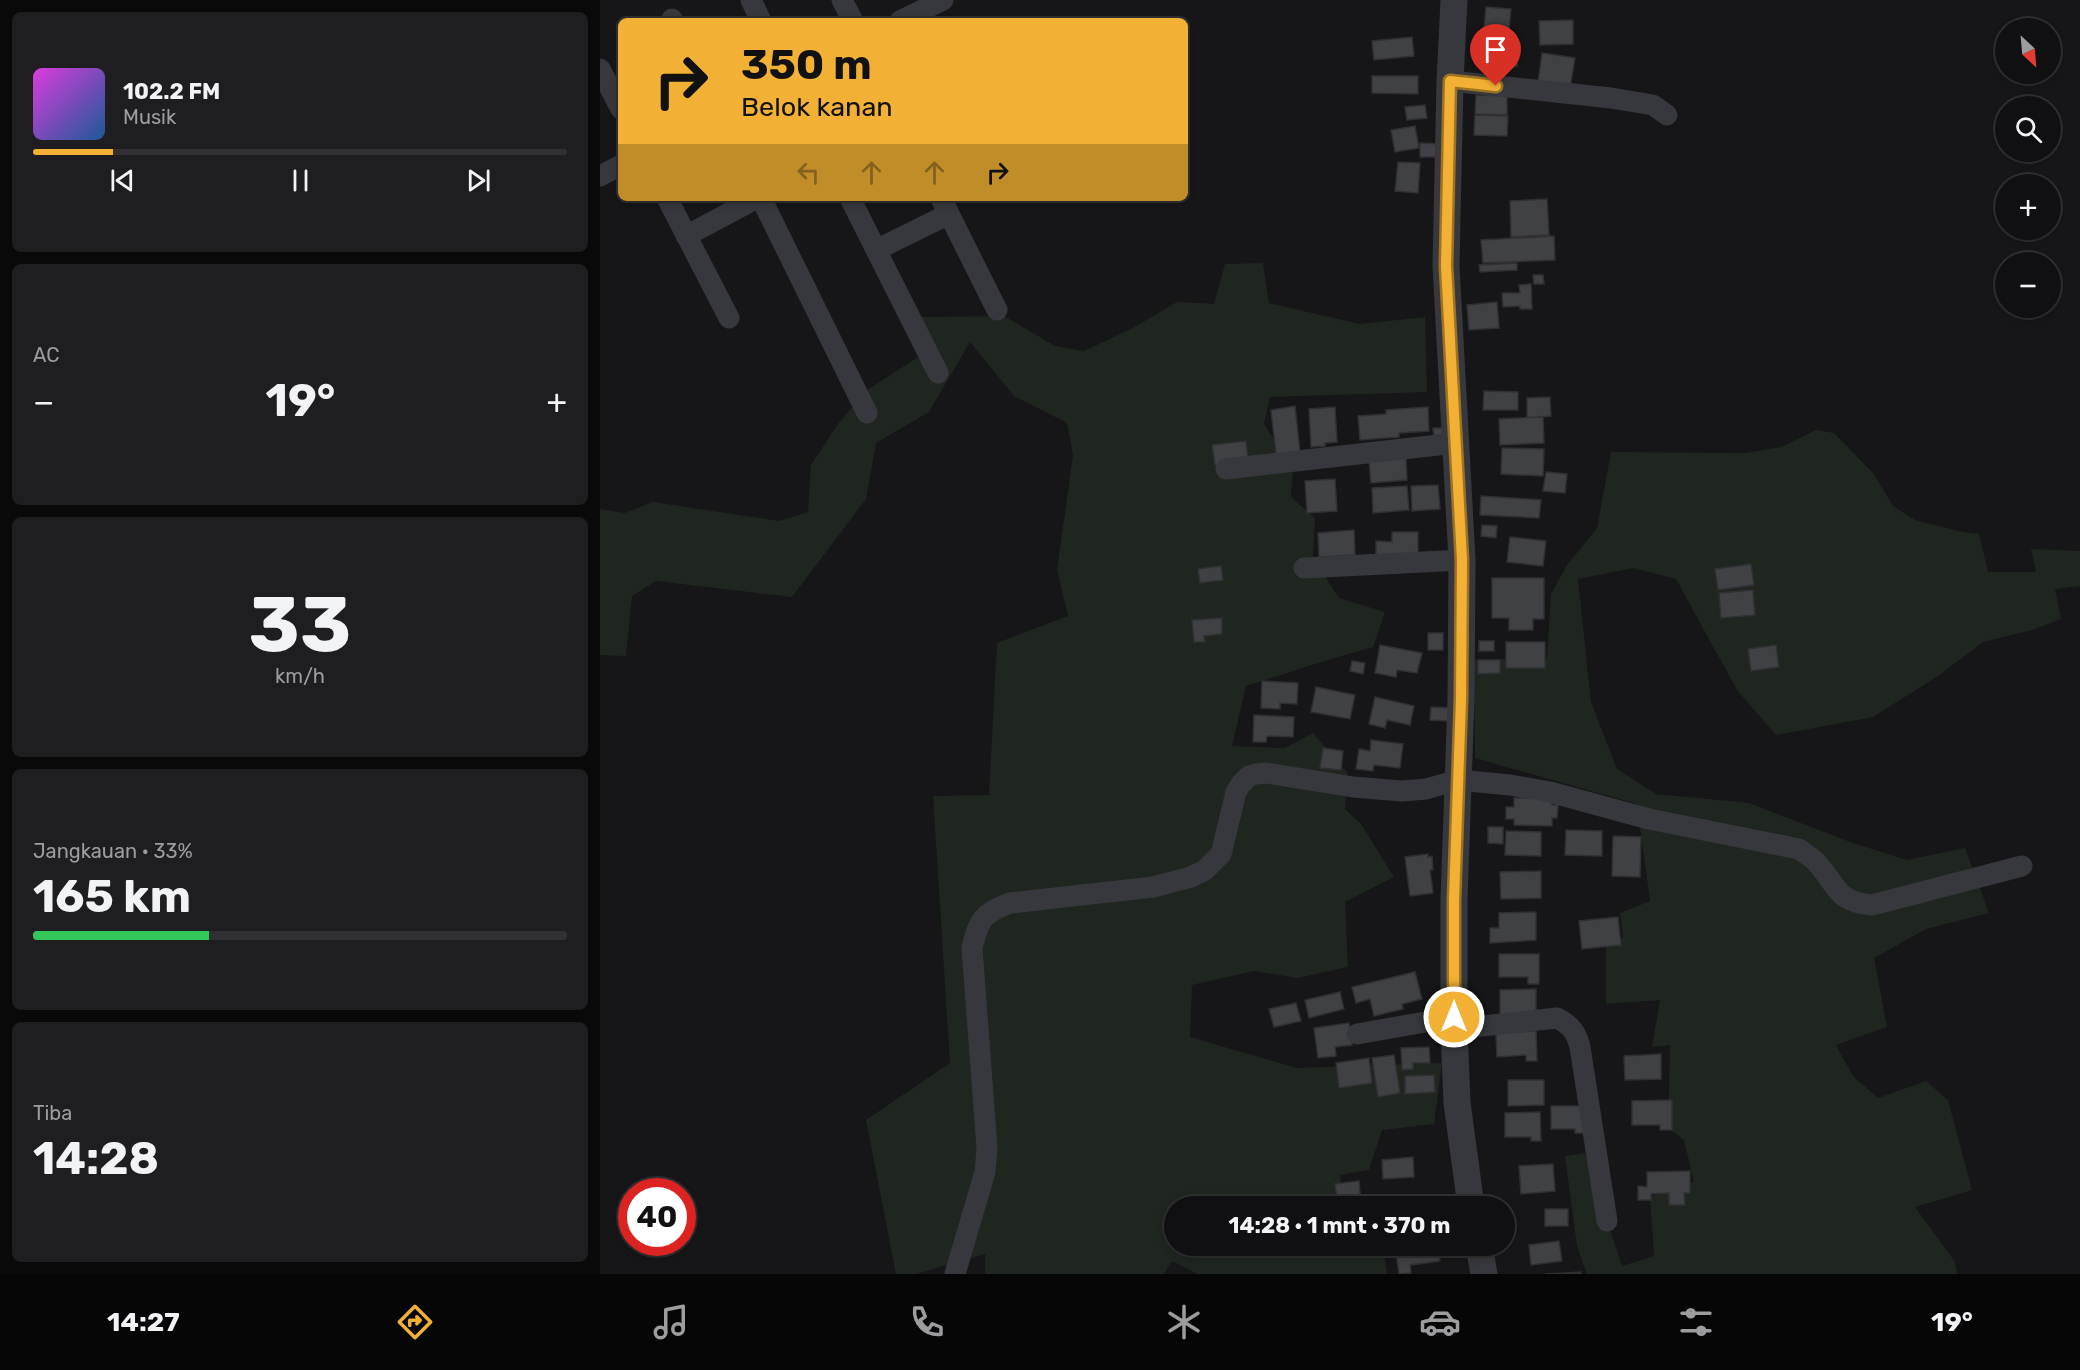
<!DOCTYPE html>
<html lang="id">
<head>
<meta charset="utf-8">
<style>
  body { margin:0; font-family:Rubik,sans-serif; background:#1e1e20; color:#f1f3f6; height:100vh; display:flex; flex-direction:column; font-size:22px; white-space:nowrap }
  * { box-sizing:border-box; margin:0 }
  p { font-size:20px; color:#9c9d9f }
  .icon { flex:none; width:33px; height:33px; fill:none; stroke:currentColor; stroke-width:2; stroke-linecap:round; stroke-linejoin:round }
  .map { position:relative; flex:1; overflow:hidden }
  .details { display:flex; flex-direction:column; gap:12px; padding:12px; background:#09090a; width:600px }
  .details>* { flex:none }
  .banner { position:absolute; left:18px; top:18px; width:570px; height:183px; border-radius:9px; box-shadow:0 3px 9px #0003,0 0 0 2px #303032; background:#f2b134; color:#111; overflow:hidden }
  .needle { width:39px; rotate:154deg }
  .controls { position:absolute; left:1395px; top:18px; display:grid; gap:12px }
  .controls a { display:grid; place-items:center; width:66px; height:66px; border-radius:50%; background:#101012; box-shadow:0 3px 9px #0003,0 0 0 2px #303032; font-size:30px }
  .speed { position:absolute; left:18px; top:1178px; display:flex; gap:12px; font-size:30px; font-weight:700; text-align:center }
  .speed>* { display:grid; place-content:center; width:78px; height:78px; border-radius:50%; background:#101012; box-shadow:0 3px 9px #0003,0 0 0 2px #303032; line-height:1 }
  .speed .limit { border:9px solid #d22; background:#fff; color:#111 }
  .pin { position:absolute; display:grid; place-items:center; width:51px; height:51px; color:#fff; margin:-62px -26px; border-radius:50% 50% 50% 0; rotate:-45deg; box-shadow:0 0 6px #0007 }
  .pin .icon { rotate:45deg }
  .me { position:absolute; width:66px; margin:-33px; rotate:0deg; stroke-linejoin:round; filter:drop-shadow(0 0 4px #0008) }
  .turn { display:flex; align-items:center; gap:21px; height:126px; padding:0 24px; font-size:27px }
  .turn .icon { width:78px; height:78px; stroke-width:2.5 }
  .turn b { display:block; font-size:42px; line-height:51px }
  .lanes { display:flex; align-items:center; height:57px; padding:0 24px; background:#0003; justify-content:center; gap:30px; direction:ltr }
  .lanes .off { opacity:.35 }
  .big { font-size:45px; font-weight:700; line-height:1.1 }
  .details .widget { flex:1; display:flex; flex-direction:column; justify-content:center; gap:9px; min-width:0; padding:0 21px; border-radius:9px; background:#1e1e20 }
  .details .dial { align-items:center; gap:0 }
  .dial b { font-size:78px; line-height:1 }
  .song { display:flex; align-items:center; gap:18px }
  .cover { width:72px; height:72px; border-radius:9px; background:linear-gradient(135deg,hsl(300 70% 55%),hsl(210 70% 35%)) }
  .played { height:6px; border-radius:3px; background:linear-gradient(90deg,#f2b134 15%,#303032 15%) }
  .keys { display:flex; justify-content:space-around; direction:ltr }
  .heat { display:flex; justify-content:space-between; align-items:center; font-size:33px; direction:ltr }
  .charge { height:9px; border-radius:4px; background:linear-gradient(90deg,#34c759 33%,#303032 0) }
  .trip { position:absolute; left:564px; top:1196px; width:351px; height:60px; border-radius:30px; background:#101012; box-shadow:0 3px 9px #0003,0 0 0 2px #303032; font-weight:700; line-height:60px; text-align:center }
  .tab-bar { display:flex; height:96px; justify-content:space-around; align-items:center; background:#060607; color:#9c9d9f }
  .tab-bar .icon { width:42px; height:42px }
  .tab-bar .on { color:#f2b134 }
  .tab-bar b { font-size:27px; color:#f1f3f6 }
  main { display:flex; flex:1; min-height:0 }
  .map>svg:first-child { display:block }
</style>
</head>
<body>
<main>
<section class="details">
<div class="widget">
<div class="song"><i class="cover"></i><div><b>102.2 FM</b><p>Musik</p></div></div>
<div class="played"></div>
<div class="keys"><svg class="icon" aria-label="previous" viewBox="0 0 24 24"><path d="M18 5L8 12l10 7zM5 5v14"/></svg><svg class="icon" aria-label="pause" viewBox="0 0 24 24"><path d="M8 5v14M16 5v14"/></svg><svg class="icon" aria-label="next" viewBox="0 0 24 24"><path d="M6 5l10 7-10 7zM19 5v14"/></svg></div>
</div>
<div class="widget"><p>AC</p>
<div class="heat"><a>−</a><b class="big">19°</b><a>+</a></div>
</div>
<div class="widget dial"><b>33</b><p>km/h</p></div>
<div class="widget"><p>Jangkauan · 33%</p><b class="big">165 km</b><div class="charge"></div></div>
<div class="widget"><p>Tiba</p><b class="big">14:28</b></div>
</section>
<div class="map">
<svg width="1480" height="1274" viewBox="0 0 1480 1274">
  <rect width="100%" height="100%" fill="#161618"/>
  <path fill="#1e261f" d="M 663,263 L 669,303 L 760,324 L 825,317 L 827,392 L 670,397 L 664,424 L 693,469 L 691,497 L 715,518 L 713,558 L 739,598 L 785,612 L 773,647 L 731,659 L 646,686 L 632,746 L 685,748 L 713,733 L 748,773 L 745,809 L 761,824 L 794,877 L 745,902 L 748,967 L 697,978 L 654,971 L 592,985 L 590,1037 L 697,1068 L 842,1063 L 834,1124 L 782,1130 L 769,1170 L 740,1175 L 743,1206 L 574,1206 L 574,1245 L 778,1245 L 785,1260 L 787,1274 L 598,1274 L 572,1261 L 564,1274 L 385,1274 L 385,1254 L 316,1274 L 296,1274 L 266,1120 L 350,1063 L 333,796 L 389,795 L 397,643 L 468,616 L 457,570 L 473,455 L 467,423 L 414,396 L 370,342 L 329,412 L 276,443 L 266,499 L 192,597 L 56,581 L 32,596 L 26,656 L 0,655 L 0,509 L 25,513 L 53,502 L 179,521 L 208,512 L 211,465 L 238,424 L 267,390 L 334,347 L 315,317 L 404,316 L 455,346 L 484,351 L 531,329 L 577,302 L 614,304 L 625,264 Z
    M 1216,430 L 1234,433 L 1274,474 L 1293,506 L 1315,520 L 1358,531 L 1379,534 L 1388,572 L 1436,572 L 1431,549 L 1480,551 L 1480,586 L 1455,589 L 1461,619 L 1432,630 L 1383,642 L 1338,676 L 1273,717 L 1176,735 L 1137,690 L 1076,579 L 1033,568 L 978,579 L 991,702 L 1017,769 L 1056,794 L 1149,803 L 1253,843 L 1307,860 L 1365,848 L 1389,913 L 1326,929 L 1274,958 L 1287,1027 L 1236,1045 L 1253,1076 L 1278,1098 L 1326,1081 L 1348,1100 L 1372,1190 L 1315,1207 L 1355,1262 L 1357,1274 L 987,1274 L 977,1246 L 965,1156 L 985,1153 L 1022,1266 L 1054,1256 L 1050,1197 L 1094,1182 L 1084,1140 L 1068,1128 L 1070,1045 L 1052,1047 L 1060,1000 L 1006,1004 L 1006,947 L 1023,937 L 1020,913 L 1050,901 L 1037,804 L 875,758 L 874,660 L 947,658 L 951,594 L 967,565 L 997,528 L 1011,452 L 1145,453 L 1181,447 Z"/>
  <path fill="#404145" stroke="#303034" stroke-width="1.5" d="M 886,7 L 911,9 L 909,31 L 884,28 Z
    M 973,20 L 973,44 L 940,45 L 939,21 Z
    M 812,37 L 814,56 L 774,60 L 772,41 Z
    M 884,39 L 920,43 L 917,67 L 881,63 Z
    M 942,53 L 975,58 L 970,88 L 938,83 Z
    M 772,76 L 818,76 L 818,94 L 772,93 Z
    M 876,95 L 907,96 L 907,115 L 875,114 Z
    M 825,105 L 827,118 L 807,120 L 805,107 Z
    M 875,115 L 908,116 L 907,136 L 874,135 Z
    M 815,126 L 819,148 L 795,152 L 791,130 Z
    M 820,143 L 840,144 L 840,157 L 820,157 Z
    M 798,162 L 820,163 L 818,193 L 795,191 Z
    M 947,199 L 949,235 L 911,237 L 910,201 Z
    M 954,236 L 955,260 L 883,263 L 881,240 Z
    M 917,263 L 917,270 L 880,272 L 879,265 Z
    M 933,275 L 943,275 L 944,284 L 934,284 Z
    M 931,284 L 932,309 L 920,309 L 920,306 L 903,307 L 902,293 L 920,293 L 919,285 Z
    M 897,302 L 899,328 L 869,330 L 867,305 Z
    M 884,391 L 918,392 L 918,410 L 883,410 Z
    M 950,397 L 951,416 L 927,418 L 927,398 Z
    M 695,406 L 700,452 L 676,454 L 671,410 Z
    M 735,407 L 737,442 L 725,443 L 725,446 L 711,447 L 709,409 Z
    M 828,407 L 829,431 L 799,433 L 799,437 L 760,440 L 758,416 L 786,414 L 786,410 Z
    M 943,417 L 944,443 L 900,445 L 899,419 Z
    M 833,428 L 843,428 L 844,437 L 834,437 Z
    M 646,441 L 648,460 L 615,465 L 612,445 Z
    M 902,448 L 944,449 L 943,476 L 901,474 Z
    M 806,457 L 807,480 L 771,483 L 769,460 Z
    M 946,472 L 967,474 L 965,493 L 943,491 Z
    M 735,479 L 737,511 L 707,513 L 705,481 Z
    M 838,485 L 840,509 L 812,511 L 811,486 Z
    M 807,486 L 809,510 L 773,513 L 772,488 Z
    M 881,496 L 941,500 L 939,518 L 880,515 Z
    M 882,525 L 897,526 L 896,538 L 881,536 Z
    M 754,530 L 755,555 L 719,557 L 718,533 Z
    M 792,532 L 818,532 L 818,553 L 776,558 L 776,541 L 792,542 Z
    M 910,537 L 946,541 L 943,566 L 907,562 Z
    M 1151,564 L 1154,585 L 1118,590 L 1115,569 Z
    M 621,566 L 623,580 L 600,583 L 598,569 Z
    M 892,578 L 944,578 L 944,619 L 933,619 L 933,630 L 909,630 L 909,618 L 892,618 Z
    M 1153,590 L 1155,615 L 1121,618 L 1119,593 Z
    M 622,618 L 622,634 L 604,636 L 605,642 L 594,642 L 592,620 Z
    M 828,633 L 843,633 L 843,650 L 828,650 Z
    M 879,641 L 894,641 L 894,651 L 879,651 Z
    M 906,642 L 945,642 L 945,668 L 906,668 Z
    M 780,645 L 822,653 L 817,673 L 797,670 L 796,677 L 775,673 Z
    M 1176,645 L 1179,667 L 1151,671 L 1148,649 Z
    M 878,660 L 900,660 L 900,673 L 878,674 Z
    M 752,661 L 765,663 L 763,674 L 750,671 Z
    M 662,681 L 698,683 L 697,704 L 680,703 L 680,709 L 661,708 Z
    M 716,687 L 755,695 L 750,719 L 711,712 Z
    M 775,697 L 814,706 L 810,725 L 787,720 L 785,728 L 769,724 Z
    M 831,707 L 851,708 L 851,721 L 830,720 Z
    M 654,715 L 694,717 L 693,737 L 667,736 L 666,742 L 653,742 Z
    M 771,740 L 803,744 L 800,768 L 774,765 L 773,771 L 756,769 L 759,749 L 770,751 Z
    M 723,748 L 743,751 L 741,770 L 720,768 Z
    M 914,798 L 952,798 L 952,805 L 958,805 L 957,818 L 952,818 L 952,826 L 914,825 L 914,819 L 906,819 L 906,807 L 914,807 Z
    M 888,827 L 903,827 L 903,844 L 888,843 Z
    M 966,830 L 1002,831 L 1002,856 L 965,855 Z
    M 906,831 L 941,832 L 941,856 L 905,855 Z
    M 1013,836 L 1041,837 L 1040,877 L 1012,876 Z
    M 828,854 L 828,857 L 832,856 L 833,870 L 830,870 L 833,893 L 810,896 L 805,857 Z
    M 941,871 L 941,898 L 901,899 L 900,872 Z
    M 936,912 L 936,940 L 890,943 L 890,928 L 899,928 L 899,913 Z
    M 1018,917 L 1021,945 L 982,949 L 979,921 Z
    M 899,954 L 939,954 L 939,984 L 928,984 L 928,977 L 899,977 Z
    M 815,972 L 822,999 L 802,1004 L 803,1009 L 774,1016 L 770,999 L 756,1003 L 752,987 Z
    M 936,989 L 936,1015 L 900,1015 L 900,990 Z
    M 740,992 L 744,1009 L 709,1018 L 705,1000 Z
    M 696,1003 L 701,1021 L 674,1027 L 669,1009 Z
    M 749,1023 L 752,1045 L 735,1047 L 736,1056 L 718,1058 L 714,1028 Z
    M 936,1031 L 937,1061 L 926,1061 L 926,1055 L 897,1057 L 896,1033 Z
    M 829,1047 L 830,1063 L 813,1063 L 813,1069 L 802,1070 L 801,1048 Z
    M 1061,1054 L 1061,1079 L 1025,1080 L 1024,1056 Z
    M 794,1055 L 800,1093 L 778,1097 L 772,1058 Z
    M 769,1058 L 772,1083 L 739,1088 L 736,1063 Z
    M 834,1075 L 835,1092 L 805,1094 L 805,1076 Z
    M 908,1080 L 944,1080 L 944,1105 L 908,1106 Z
    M 1072,1100 L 1072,1130 L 1060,1130 L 1060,1125 L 1032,1125 L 1032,1101 Z
    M 951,1106 L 987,1106 L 988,1133 L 975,1133 L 975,1129 L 951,1129 Z
    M 940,1112 L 941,1141 L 931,1141 L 931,1137 L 905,1137 L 905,1113 Z
    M 813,1157 L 814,1177 L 783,1179 L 782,1160 Z
    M 953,1164 L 955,1191 L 921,1194 L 919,1166 Z
    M 1090,1171 L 1090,1193 L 1084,1193 L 1085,1205 L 1069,1205 L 1069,1193 L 1051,1194 L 1051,1200 L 1038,1200 L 1038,1186 L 1047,1187 L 1047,1172 Z
    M 759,1181 L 761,1206 L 738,1206 L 735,1184 Z
    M 815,1201 L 816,1206 L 781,1206 L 781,1203 Z
    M 945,1209 L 968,1209 L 968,1226 L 945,1226 Z
    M 959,1241 L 962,1261 L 931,1265 L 929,1245 Z
    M 795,1245 L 838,1245 L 840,1261 L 810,1265 L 811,1273 L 799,1274 Z
    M 981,1272 L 981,1274 L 945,1274 L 965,1273 Z"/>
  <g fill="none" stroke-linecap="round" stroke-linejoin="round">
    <path stroke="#37383d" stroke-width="21" d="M 151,0 L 161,21
      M 242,0 L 253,21
      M 72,19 L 73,21
      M 300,21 L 343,0
      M 0,69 L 21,109
      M 850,81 L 1011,98 L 1053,105 L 1067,115
      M 0,176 L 21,165
      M 67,198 L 129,318
      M 161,198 L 267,413
      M 250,198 L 338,373
      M 341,198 L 397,310
      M 86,236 L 157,198
      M 276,250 L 349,214
      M 626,469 L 856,443
      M 704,568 L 862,560
      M 854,1029 L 957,1018 C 971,1025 976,1032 980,1047 L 1007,1221
      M 757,1034 L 854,1017
      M 355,1274 L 385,1172 L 387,1148 L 372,948 C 379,920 382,913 410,903 L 553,887 L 591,877 L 605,870 L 621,854 L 636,792 L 641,784 L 649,776 L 656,774 L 666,773 L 753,787 L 802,791 L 826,789 L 858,780 L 910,785 L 950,792 L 1049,819 L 1199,849 C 1204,853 1210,856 1215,861 C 1237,883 1234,902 1272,905 L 1422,866"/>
    <path stroke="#37383d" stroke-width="27" d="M 854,0 L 850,81 L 846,266 L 862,560 L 861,699 L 854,900 L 854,1029 L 857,1103 L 871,1206
      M 879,1245 L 884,1274"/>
  </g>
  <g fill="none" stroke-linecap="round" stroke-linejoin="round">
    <defs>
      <path id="route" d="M 854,1017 L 854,900 L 861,699 L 862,560 L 846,266 L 850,81 L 896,86"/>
    </defs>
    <use href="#route" stroke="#9d7322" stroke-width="15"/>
    <use href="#route" stroke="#f2b134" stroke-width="10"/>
  </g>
</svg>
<div class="controls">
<a><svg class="needle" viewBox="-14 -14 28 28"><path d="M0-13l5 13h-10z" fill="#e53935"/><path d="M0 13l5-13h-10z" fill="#9c9d9f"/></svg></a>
<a><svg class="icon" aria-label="search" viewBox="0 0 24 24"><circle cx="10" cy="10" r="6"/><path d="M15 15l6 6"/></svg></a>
<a>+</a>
<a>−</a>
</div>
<div class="speed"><div class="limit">40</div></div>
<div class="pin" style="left:896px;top:86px;background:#d93025"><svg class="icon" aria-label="arrive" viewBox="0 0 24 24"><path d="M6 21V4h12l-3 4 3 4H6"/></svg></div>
<svg class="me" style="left:854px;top:1017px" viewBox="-20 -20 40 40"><circle r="17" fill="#f2b134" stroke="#fff" stroke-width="3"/><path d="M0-11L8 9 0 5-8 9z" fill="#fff"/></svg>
<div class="trip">14:28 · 1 mnt · 370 m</div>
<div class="banner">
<div class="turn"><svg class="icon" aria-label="right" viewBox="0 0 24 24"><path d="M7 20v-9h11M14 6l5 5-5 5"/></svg><div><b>350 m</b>Belok kanan</div></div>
<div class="lanes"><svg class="icon off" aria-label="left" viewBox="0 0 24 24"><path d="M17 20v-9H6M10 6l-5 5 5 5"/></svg><svg class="icon off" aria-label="ahead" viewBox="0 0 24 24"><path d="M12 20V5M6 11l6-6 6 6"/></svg><svg class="icon off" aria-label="ahead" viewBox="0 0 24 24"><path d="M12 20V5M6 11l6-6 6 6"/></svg><svg class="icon" aria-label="right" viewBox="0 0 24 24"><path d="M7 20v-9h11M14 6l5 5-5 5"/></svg></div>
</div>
</div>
</main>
<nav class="tab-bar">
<b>14:27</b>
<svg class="icon on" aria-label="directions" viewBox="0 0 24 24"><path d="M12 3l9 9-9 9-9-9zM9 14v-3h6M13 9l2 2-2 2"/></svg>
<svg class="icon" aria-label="music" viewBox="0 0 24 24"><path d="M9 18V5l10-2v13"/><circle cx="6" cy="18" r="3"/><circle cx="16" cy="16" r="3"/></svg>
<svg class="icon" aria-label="phone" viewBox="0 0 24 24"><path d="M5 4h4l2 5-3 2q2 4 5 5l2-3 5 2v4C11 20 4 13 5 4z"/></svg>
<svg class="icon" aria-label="climate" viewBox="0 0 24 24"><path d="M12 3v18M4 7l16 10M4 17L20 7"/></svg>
<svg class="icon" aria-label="car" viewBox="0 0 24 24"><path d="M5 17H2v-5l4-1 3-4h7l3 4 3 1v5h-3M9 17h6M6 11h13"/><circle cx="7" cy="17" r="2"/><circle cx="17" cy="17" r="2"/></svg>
<svg class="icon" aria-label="filters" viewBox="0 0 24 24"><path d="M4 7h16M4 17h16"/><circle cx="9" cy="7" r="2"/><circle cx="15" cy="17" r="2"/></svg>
<b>19°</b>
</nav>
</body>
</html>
